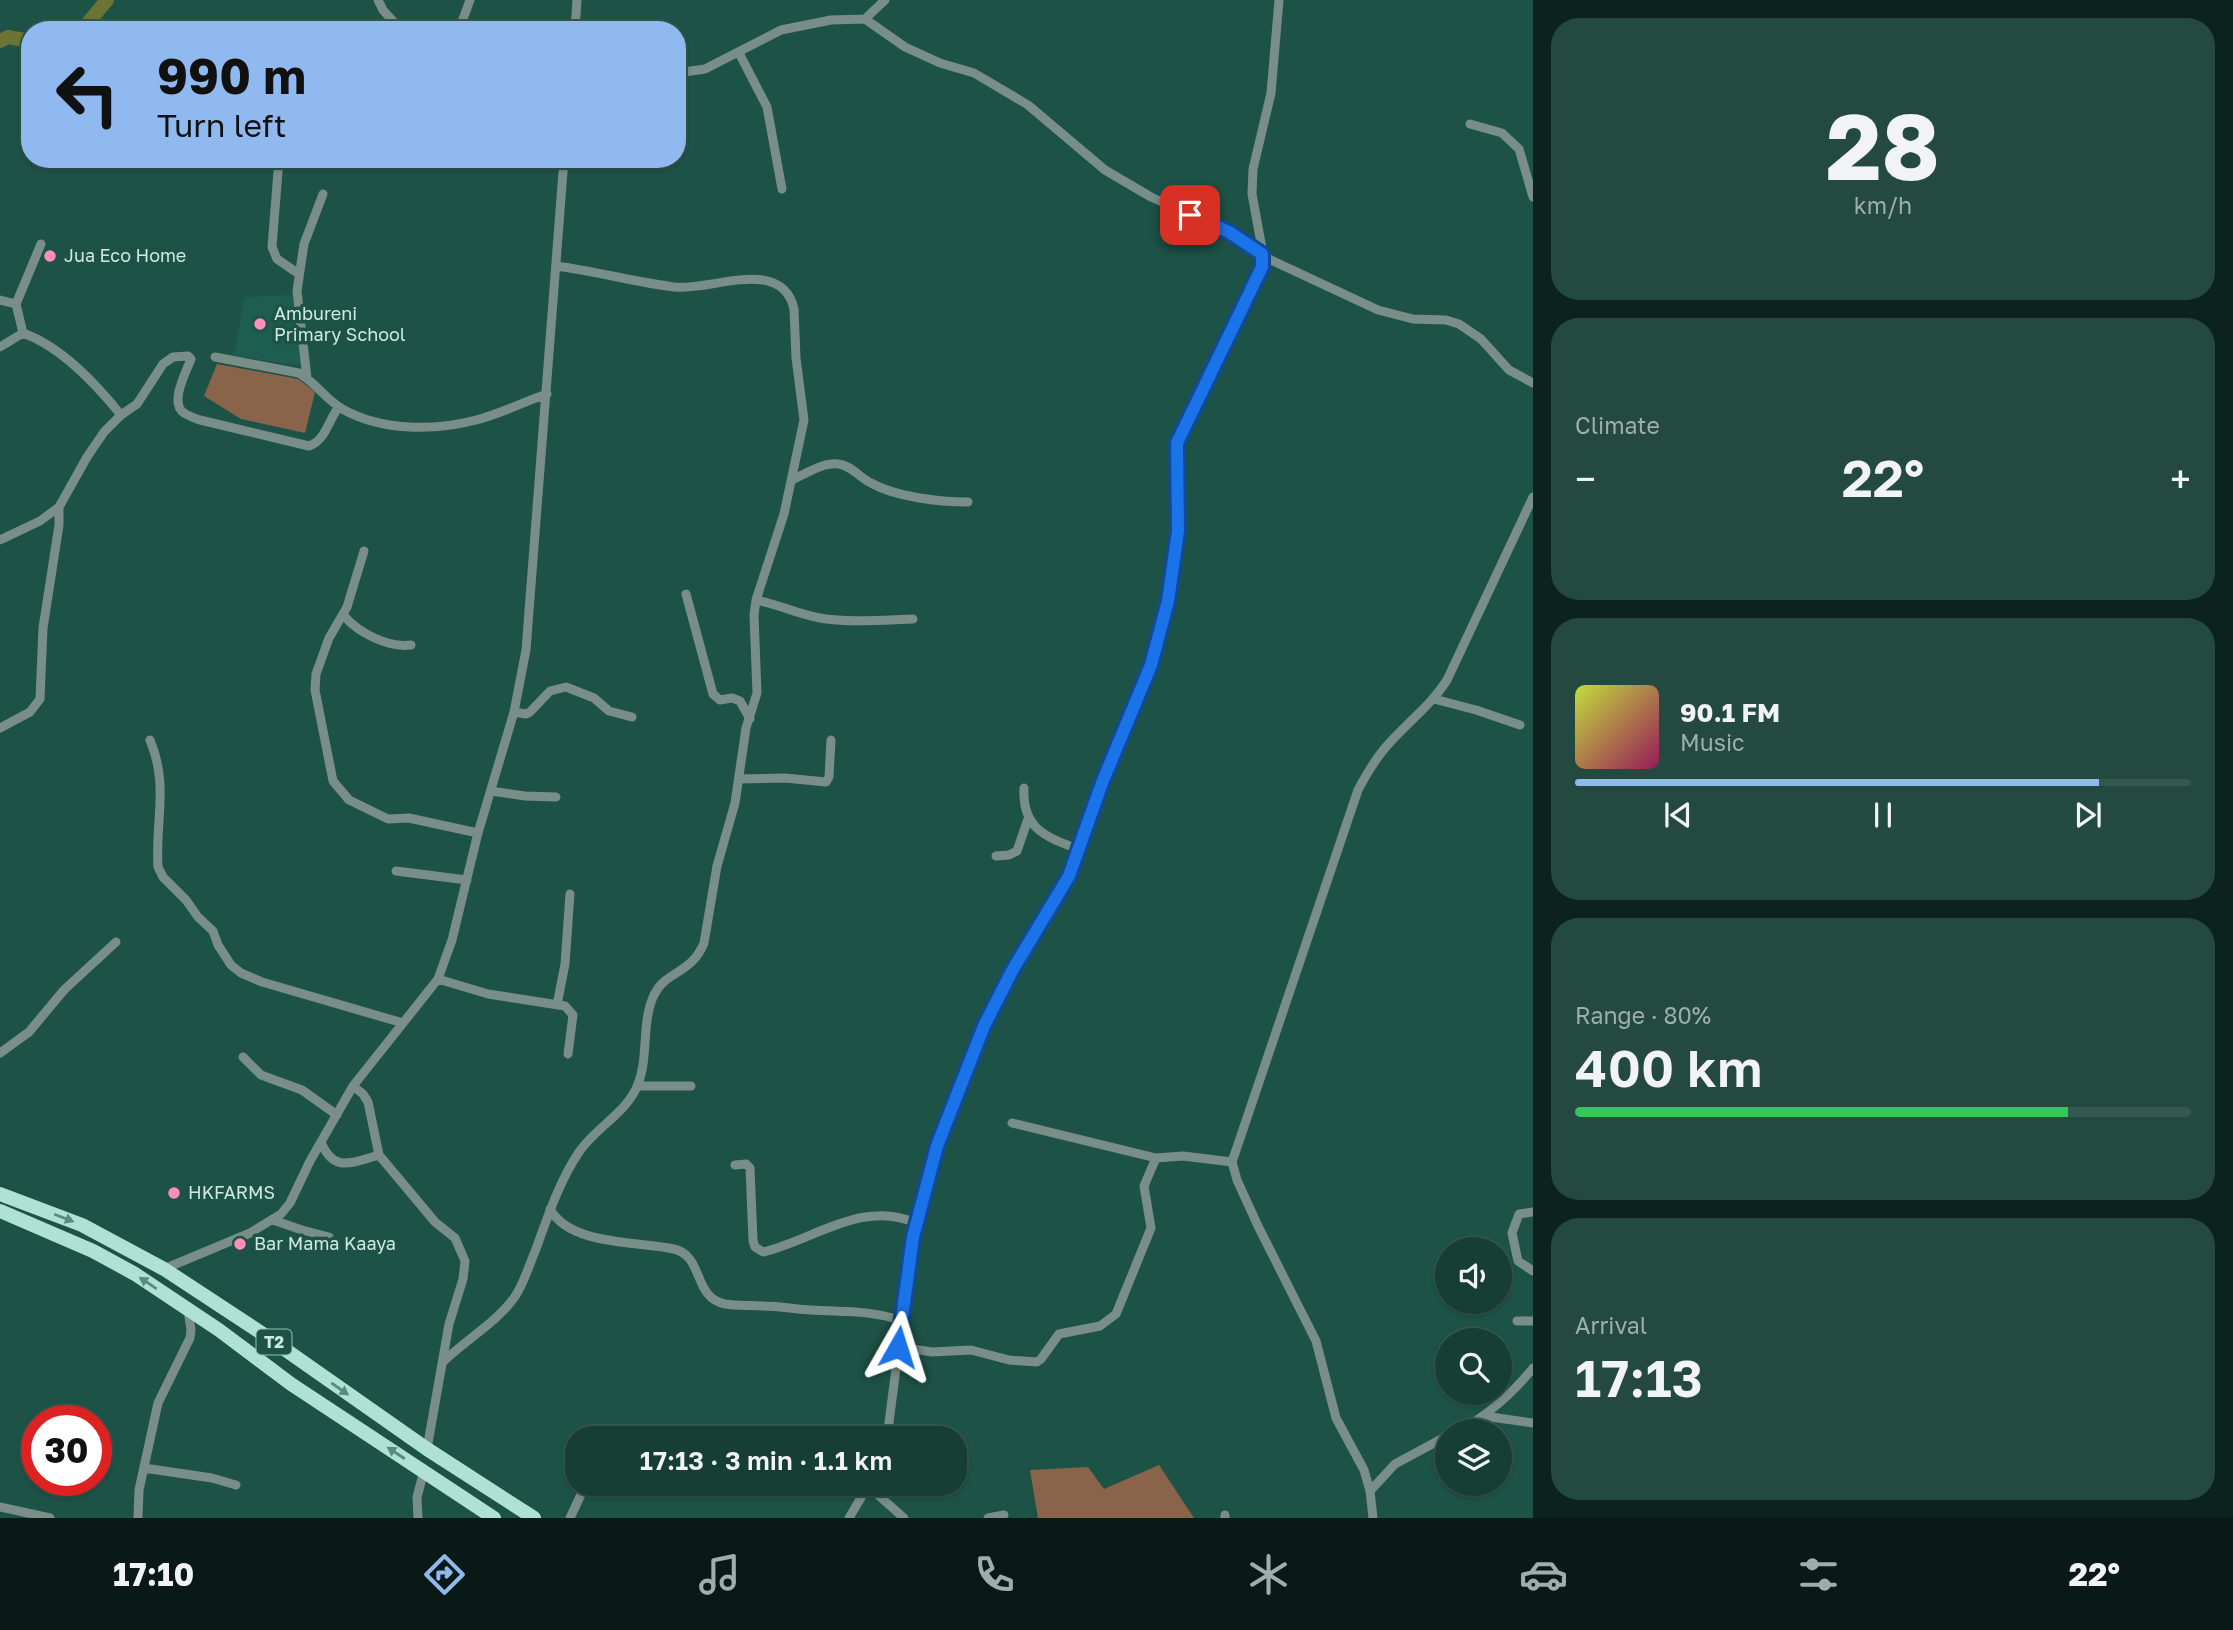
<!DOCTYPE html>
<html lang="en">
<head>
<meta charset="utf-8">
<style>
  body { margin:0; font-family:"Golos Text",sans-serif; background:#234940; color:#f1f3f6; height:100vh; display:flex; flex-direction:column; font-size:26px; white-space:nowrap }
  * { box-sizing:border-box; margin:0 }
  p { font-size:23px; color:#9eaeac }
  .icon { flex:none; width:38px; height:38px; fill:none; stroke:currentColor; stroke-width:2; stroke-linecap:round; stroke-linejoin:round }
  .map { position:relative; flex:1; overflow:hidden }
  .drawer { display:flex; flex-direction:column; gap:18px; padding:18px; background:#0c221d; width:700px }
  .drawer>* { flex:none }
  .guide { position:absolute; left:21px; top:21px; width:665px; height:147px; border-radius:28px; box-shadow:0 2px 5px #0004,0 0 0 2px #35574f; background:#90b9f0; color:#111; overflow:hidden }
  .tools { position:absolute; left:1435px; top:1237px; display:grid; gap:14px }
  .tools a { display:grid; place-items:center; width:77px; height:77px; border-radius:50%; background:#163e34; box-shadow:0 2px 5px #0004,0 0 0 2px #35574f; font-size:35px }
  .speed { position:absolute; left:21px; top:1405px; display:flex; gap:14px; font-size:35px; font-weight:700; text-align:center }
  .speed>* { display:grid; place-content:center; width:91px; height:91px; border-radius:50%; background:#163e34; box-shadow:0 2px 5px #0004,0 0 0 2px #35574f; line-height:1 }
  .speed .limit { border:10px solid #d22; background:#fff; color:#111 }
  .pin { position:absolute; display:grid; place-items:center; width:60px; height:60px; color:#fff; margin:-30px; border-radius:14px; box-shadow:0 4px 10px #0006 }
  .me { position:absolute; width:77px; margin:-38px; rotate:6deg; stroke-linejoin:round; filter:drop-shadow(0 0 5px #0008) }
  .turn { display:flex; align-items:center; gap:24px; height:147px; padding:0 21px; font-size:32px }
  .turn .icon { width:91px; height:91px; stroke-width:2.5 }
  .turn b { display:block; font-size:49px; line-height:60px }
  .big { font-size:52px; font-weight:600; line-height:1.1 }
  .drawer .widget { flex:1; display:flex; flex-direction:column; justify-content:center; gap:10px; min-width:0; padding:0 24px; border-radius:28px; background:#234940 }
  .drawer .dial { align-items:center; gap:0 }
  .dial b { font-size:91px; line-height:1 }
  .song { display:flex; align-items:center; gap:21px }
  .cover { width:84px; height:84px; border-radius:10px; background:linear-gradient(135deg,hsl(70 70% 55%),hsl(330 70% 35%)) }
  .played { height:7px; border-radius:4px; background:linear-gradient(90deg,#90b9f0 85%,#35574f 85%) }
  .keys { display:flex; justify-content:space-around; direction:ltr }
  .heat { display:flex; justify-content:space-between; align-items:center; font-size:38px; direction:ltr }
  .charge { height:10px; border-radius:5px; background:linear-gradient(90deg,#34c759 80%,#35574f 0) }
  .trip { position:absolute; left:565px; top:1426px; width:402px; height:70px; border-radius:28px; background:#163e34; box-shadow:0 2px 5px #0004,0 0 0 2px #35574f; font-weight:600; line-height:70px; text-align:center }
  .dock { display:flex; height:112px; justify-content:space-around; align-items:center; background:#091915; color:#9eaeac }
  .dock .icon { width:49px; height:49px }
  .dock .selected { color:#90b9f0 }
  .dock b { font-size:32px; color:#f1f3f6 }
  main { display:flex; flex:1; min-height:0 }
  .map>svg:first-child { display:block }
</style>
</head>
<body>
<main>
<div class="map">
<svg width="1533" height="1518" viewBox="0 0 1533 1518">
  <rect width="100%" height="100%" fill="#1d5246"/>
  <path fill="#1d5e50" d="M 293,295 L 303,366 L 234,356 L 244,297 Z"/>
  <path fill="#8a644a" d="M 217,364 L 298,379 L 315,392 L 305,433 L 241,419 L 204,396 Z
    M 1159,1465 L 1194,1518 L 1038,1518 L 1030,1470 L 1088,1467 L 1104,1489 Z"/>
  <g fill="none" stroke-linecap="round" stroke-linejoin="round">
    <path stroke="#6b7432" stroke-width="14" d="M 82,30 L 107,0
      M 0,41 L 8,37 L 30,41"/>
    <path stroke="#798e88" stroke-width="9" d="M 378,0 L 383,10 L 401,30
      M 865,19 L 885,0
      M 459,30 L 470,0
      M 575,30 L 577,0
      M 739,53 L 767,107 L 782,189
      M 677,73 L 705,69 L 781,30 L 831,20 L 865,19 L 905,47 L 940,63 L 974,73 L 1028,105 L 1105,170 L 1151,197 L 1229,232 L 1271,260 L 1378,310 L 1413,319 L 1446,320 L 1459,324 L 1481,339 L 1509,370 L 1533,383
      M 1470,124 L 1502,133 L 1519,149 L 1533,197
      M 279,159 L 272,247 L 277,259 L 296,272
      M 0,300 L 16,304
      M 23,333 L 16,304 L 41,244
      M 0,347 L 23,333 C 62,347 96,384 121,415
      M 215,357 L 299,373 C 316,383 327,401 344,410 C 383,431 434,431 476,420 C 500,414 523,402 547,394
      M 307,378 L 297,291 L 304,244 L 323,194
      M 792,480 C 805,474 823,462 838,464 C 851,465 860,478 871,483 C 896,497 939,502 968,502
      M 0,540 L 40,521 L 59,507 L 87,457 L 104,432 L 121,415 L 137,404 L 163,364 L 173,357 L 188,356 L 191,359 C 186,372 169,403 184,413 C 188,416 195,418 200,420 L 309,446 C 326,440 328,420 339,407
      M 364,551 L 347,607 L 329,638 L 316,674 L 315,690 L 333,781 L 349,800 L 388,819 L 409,818 L 478,833
      M 686,594 L 713,694 L 720,700 L 732,698 L 740,701 L 750,719
      M 756,600 C 778,604 797,614 820,618 C 850,623 883,620 913,619
      M 344,616 C 359,633 388,648 411,645
      M 1434,699 L 1476,710 L 1520,725
      M 514,712 L 526,714 L 530,712 L 550,691 L 566,687 L 594,698 L 609,711 L 632,717
      M 0,728 L 30,712 L 40,699 L 43,628 L 59,525 L 59,507
      M 150,740 C 169,785 155,821 158,867 L 163,877 L 186,900 L 198,917 L 213,931 L 218,945 L 231,965 L 241,973 L 262,982 L 403,1023
      M 739,779 L 785,778 L 826,782 L 829,777 L 831,740
      M 1024,788 C 1022,828 1045,837 1078,849
      M 491,791 L 525,796 L 556,797
      M 996,856 L 1009,855 L 1017,851 L 1028,819
      M 396,871 L 467,880
      M 438,979 L 488,994 L 565,1006 L 573,1015 L 568,1054
      M 557,1005 L 565,964 L 570,894
      M 0,1053 L 29,1032 L 64,990 L 116,942
      M 243,1057 L 261,1075 L 302,1090 L 337,1115
      M 353,1086 L 363,1094 L 368,1102 L 379,1155 L 435,1222 L 455,1238 L 465,1261 L 463,1279 L 449,1324 L 427,1449
      M 638,1086 L 691,1086
      M 1012,1123 L 1156,1158 L 1183,1156 L 1232,1162
      M 321,1142 C 334,1174 353,1162 379,1155
      M 735,1165 L 746,1164 L 750,1168 L 753,1241 L 755,1247 L 763,1252 C 814,1240 862,1199 916,1223
      M 550,1209 C 570,1246 639,1241 674,1249 C 704,1256 693,1298 725,1304 C 738,1306 750,1305 763,1306 C 779,1306 795,1309 811,1310 C 846,1312 867,1310 901,1320
      M 1533,1212 L 1519,1214 L 1512,1233 L 1518,1261 L 1533,1271
      M 273,1220 L 302,1230 L 329,1237
      M 164,1269 L 250,1233 L 281,1214 L 290,1203 L 310,1161 L 353,1086 L 438,979 L 452,940 L 478,833 L 514,712 L 526,650 L 564,159
      M 1517,1321 L 1533,1321
      M 899,1347 L 932,1352 L 971,1350 L 1009,1360 L 1037,1362 L 1041,1359 L 1059,1334 L 1100,1326 L 1116,1314 L 1151,1228 L 1144,1186 L 1156,1158
      M 443,1362 C 464,1341 497,1322 514,1298 C 524,1284 529,1265 536,1249 C 548,1216 559,1182 579,1152 C 595,1128 628,1112 638,1084 C 649,1056 641,1022 654,995 C 666,970 691,975 704,943 L 717,866 L 735,803 L 746,728 L 757,693 L 754,615 L 756,600 L 784,514 L 804,420 L 796,358 L 794,309 C 782,255 709,292 674,287 C 635,282 595,271 556,266
      M 1484,1416 L 1533,1423
      M 1457,1432 C 1487,1416 1512,1394 1533,1368
      M 887,1438 L 913,1237 L 937,1146 L 976,1043 L 1012,970 L 1068,876 L 1102,784 L 1151,665 L 1168,601 L 1178,531 L 1177,443 L 1262,267 L 1263,254 L 1252,194 L 1253,169 L 1271,93 L 1279,0
      M 144,1468 L 212,1478 L 236,1485
      M 868,1486 L 904,1518
      M 1370,1491 L 1395,1464 L 1447,1436
      M 0,1507 L 50,1518
      M 138,1518 L 139,1490 L 158,1403 L 190,1338 L 191,1330 L 188,1310
      M 418,1518 L 417,1497 L 424,1471
      M 570,1518 L 586,1484
      M 849,1518 L 869,1484
      M 988,1518 L 1004,1515
      M 1225,1518 L 1225,1515
      M 1373,1518 L 1370,1491 L 1364,1470 L 1336,1418 L 1316,1341 L 1259,1228 L 1237,1180 L 1232,1162 L 1358,790 C 1366,775 1374,761 1385,748 C 1405,724 1430,707 1447,680 L 1533,497"/>
    <path stroke="#b0e2d4" stroke-width="14" d="M 0,1194 L 82,1225 L 164,1269 L 263,1334 L 427,1449 L 534,1518
      M 0,1211 L 93,1251 L 135,1274 L 219,1330 L 291,1384 L 494,1518"/>
  </g>
  <defs><path id="oneway-solid" d="M-6-.8H1V-3.2L6.5 0L1 3.2V.8H-6Z" transform="scale(1.75)"/></defs>
  <g fill="#588c7f">
    <use href="#oneway-solid" transform="translate(64 1218) rotate(21)"/>
    <use href="#oneway-solid" transform="translate(148 1283) rotate(-146)"/>
    <use href="#oneway-solid" transform="translate(340 1389) rotate(35)"/>
    <use href="#oneway-solid" transform="translate(396 1453) rotate(-147)"/>
  </g>
  <g fill="none" stroke-linecap="round" stroke-linejoin="round">
    <defs>
      <path id="route" d="M 898,1347 L 913,1237 L 937,1146 L 984,1026 L 1012,971 L 1069,876 L 1102,783 L 1151,665 L 1168,601 L 1178,531 L 1177,443 L 1262,267 L 1262,254 L 1229,232 L 1190,215"/>
    </defs>
    <use href="#route" stroke="#114b97" stroke-width="18"/>
    <use href="#route" stroke="#1a73e8" stroke-width="12"/>
  </g>
  <g fill="#ff8eba" stroke="#1d5246" stroke-width="2.5">
    <circle cx="50" cy="256" r="7"/>
    <circle cx="260" cy="324" r="7"/>
    <circle cx="174" cy="1193" r="7"/>
    <circle cx="240" cy="1244" r="7"/>
  </g>
  <g text-anchor="middle" stroke-width="7" stroke-linejoin="round" paint-order="stroke">
    <rect fill="#1d5246" stroke="#9abcb2" stroke-width="2" x="256.5" y="1329.5" width="35" height="25" rx="5"/>
    <g font-size="16" font-weight="bold" fill="#cfe9e1">
      <text x="274" y="1348">T2</text>
    </g>
    <g font-size="18" fill="#cfe9e1" stroke="#1d5246" text-anchor="start">
      <text x="64" y="262">Jua Eco Home</text>
      <text x="274" y="320">Ambureni<tspan x="274" dy="21">Primary School</tspan></text>
      <text x="188" y="1199">HKFARMS</text>
      <text x="254" y="1250">Bar Mama Kaaya</text>
    </g>
  </g>
</svg>
<div class="tools">
<a><svg class="icon" aria-label="sound" viewBox="0 0 24 24"><path d="M4 9h4l5-4v14l-5-4H4zM17 9q2 3 0 6"/></svg></a>
<a><svg class="icon" aria-label="search" viewBox="0 0 24 24"><circle cx="10" cy="10" r="6"/><path d="M15 15l6 6"/></svg></a>
<a><svg class="icon" aria-label="layers" viewBox="0 0 24 24"><path d="M12 4l9 5-9 5-9-5zM3 14l9 5 9-5"/></svg></a>
</div>
<div class="speed"><div class="limit">30</div></div>
<div class="pin" style="left:1190px;top:215px;background:#d93025"><svg class="icon" aria-label="arrive" viewBox="0 0 24 24"><path d="M6 21V4h12l-3 4 3 4H6"/></svg></div>
<svg class="me" style="left:898px;top:1347px" viewBox="-20 -20 40 40"><path d="M0-17L14 15 0 8-14 15z" fill="#1a73e8" stroke="#fff" stroke-width="4"/></svg>
<div class="trip">17:13 · 3 min · 1.1 km</div>
<div class="guide">
<div class="turn"><svg class="icon" aria-label="left" viewBox="0 0 24 24"><path d="M17 20v-9H6M10 6l-5 5 5 5"/></svg><div><b>990 m</b>Turn left</div></div>
</div>
</div>
<section class="drawer">
<div class="widget dial"><b>28</b><p>km/h</p></div>
<div class="widget"><p>Climate</p>
<div class="heat"><a>−</a><b class="big">22°</b><a>+</a></div>
</div>
<div class="widget">
<div class="song"><i class="cover"></i><div><b>90.1 FM</b><p>Music</p></div></div>
<div class="played"></div>
<div class="keys"><svg class="icon" aria-label="previous" viewBox="0 0 24 24"><path d="M18 5L8 12l10 7zM5 5v14"/></svg><svg class="icon" aria-label="pause" viewBox="0 0 24 24"><path d="M8 5v14M16 5v14"/></svg><svg class="icon" aria-label="next" viewBox="0 0 24 24"><path d="M6 5l10 7-10 7zM19 5v14"/></svg></div>
</div>
<div class="widget"><p>Range · 80%</p><b class="big">400 km</b><div class="charge"></div></div>
<div class="widget"><p>Arrival</p><b class="big">17:13</b></div>
</section>
</main>
<nav class="dock">
<b>17:10</b>
<svg class="icon selected" aria-label="directions" viewBox="0 0 24 24"><path d="M12 3l9 9-9 9-9-9zM9 14v-3h6M13 9l2 2-2 2"/></svg>
<svg class="icon" aria-label="music" viewBox="0 0 24 24"><path d="M9 18V5l10-2v13"/><circle cx="6" cy="18" r="3"/><circle cx="16" cy="16" r="3"/></svg>
<svg class="icon" aria-label="phone" viewBox="0 0 24 24"><path d="M5 4h4l2 5-3 2q2 4 5 5l2-3 5 2v4C11 20 4 13 5 4z"/></svg>
<svg class="icon" aria-label="climate" viewBox="0 0 24 24"><path d="M12 3v18M4 7l16 10M4 17L20 7"/></svg>
<svg class="icon" aria-label="car" viewBox="0 0 24 24"><path d="M5 17H2v-5l4-1 3-4h7l3 4 3 1v5h-3M9 17h6M6 11h13"/><circle cx="7" cy="17" r="2"/><circle cx="17" cy="17" r="2"/></svg>
<svg class="icon" aria-label="filters" viewBox="0 0 24 24"><path d="M4 7h16M4 17h16"/><circle cx="9" cy="7" r="2"/><circle cx="15" cy="17" r="2"/></svg>
<b>22°</b>
</nav>
</body>
</html>
